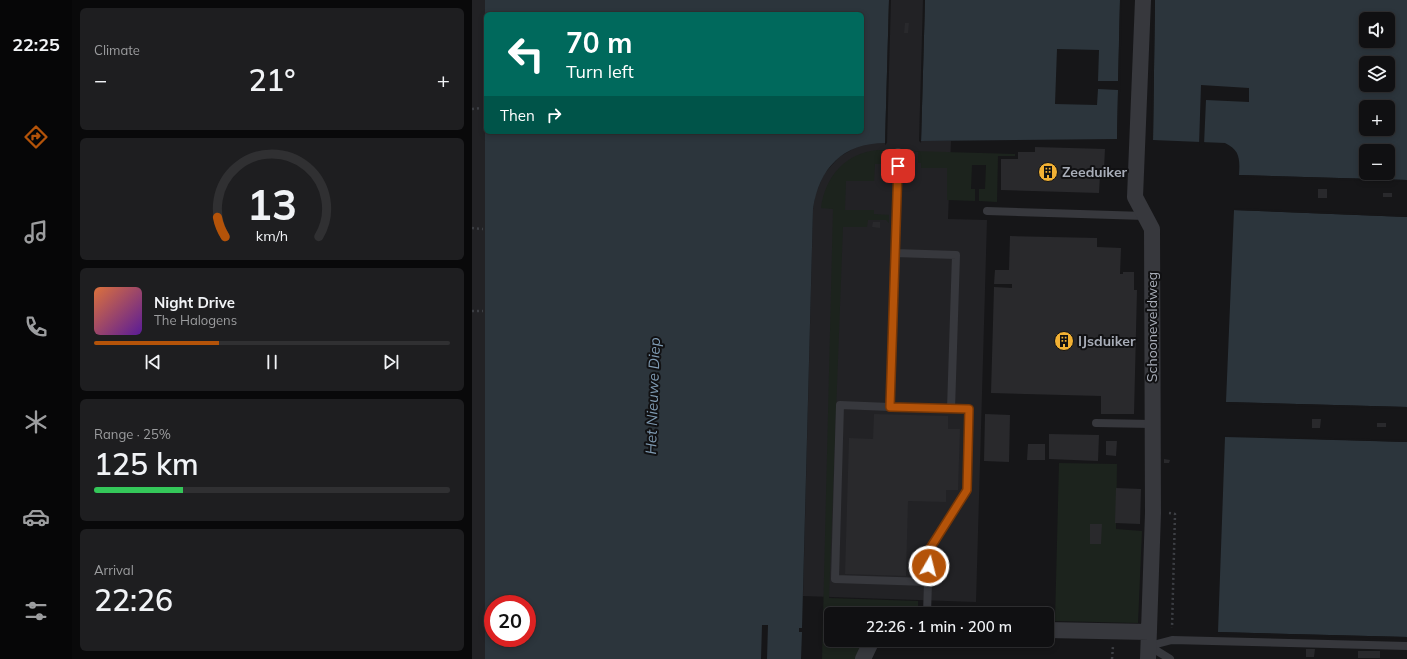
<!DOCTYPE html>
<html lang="en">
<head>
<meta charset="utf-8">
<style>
  body { margin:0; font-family:Mulish,sans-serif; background:#1e1e20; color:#f1f3f6; height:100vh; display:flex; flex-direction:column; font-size:15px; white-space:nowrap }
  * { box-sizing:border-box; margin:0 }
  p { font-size:13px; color:#9c9d9f }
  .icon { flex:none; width:22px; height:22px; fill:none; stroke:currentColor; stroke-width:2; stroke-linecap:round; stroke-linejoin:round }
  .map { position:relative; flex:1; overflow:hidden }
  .panel { display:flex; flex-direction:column; gap:8px; padding:8px; background:#09090a; width:400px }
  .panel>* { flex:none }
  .hud { position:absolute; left:12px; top:12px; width:380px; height:122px; border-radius:6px; box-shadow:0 2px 6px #0003,0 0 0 1px #303032; background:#00695c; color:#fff; overflow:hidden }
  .tools { position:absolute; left:887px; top:12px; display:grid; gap:8px }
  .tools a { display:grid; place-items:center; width:36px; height:36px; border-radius:6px; background:#101012; box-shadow:0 2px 6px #0003,0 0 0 1px #303032; font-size:20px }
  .speed { position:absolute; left:12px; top:595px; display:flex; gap:8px; font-size:20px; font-weight:700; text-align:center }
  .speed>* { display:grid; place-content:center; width:52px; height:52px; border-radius:50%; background:#101012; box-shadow:0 2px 6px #0003,0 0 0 1px #303032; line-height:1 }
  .speed .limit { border:6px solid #d22; background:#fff; color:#111 }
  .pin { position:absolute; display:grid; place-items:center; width:34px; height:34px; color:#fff; margin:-17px; border-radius:8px; box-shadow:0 2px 6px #0006 }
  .me { position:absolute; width:44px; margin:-22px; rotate:8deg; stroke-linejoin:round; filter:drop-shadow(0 0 3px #0008) }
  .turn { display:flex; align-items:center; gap:14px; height:84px; padding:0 16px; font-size:18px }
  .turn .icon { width:52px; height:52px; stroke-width:2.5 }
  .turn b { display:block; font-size:28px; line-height:34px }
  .then { display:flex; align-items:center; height:38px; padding:0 16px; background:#0003; gap:8px; font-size:15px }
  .big { font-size:30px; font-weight:600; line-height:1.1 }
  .panel .widget { flex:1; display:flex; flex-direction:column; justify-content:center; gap:6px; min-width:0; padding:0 14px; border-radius:6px; background:#1e1e20 }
  .panel .dial { align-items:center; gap:0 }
  .dial svg { height:104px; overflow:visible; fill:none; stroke:#303032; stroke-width:7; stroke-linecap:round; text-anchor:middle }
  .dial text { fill:#f1f3f6; stroke:none }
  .song { display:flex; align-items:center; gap:12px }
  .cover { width:48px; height:48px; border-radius:6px; background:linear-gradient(135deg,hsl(20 70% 55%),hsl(270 70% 35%)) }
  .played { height:4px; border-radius:2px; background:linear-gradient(90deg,#b45309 35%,#303032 35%) }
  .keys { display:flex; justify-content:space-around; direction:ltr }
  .heat { display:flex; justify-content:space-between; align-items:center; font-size:22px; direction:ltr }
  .charge { height:6px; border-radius:3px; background:linear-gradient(90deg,#34c759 25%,#303032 0) }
  .trip { position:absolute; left:352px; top:607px; width:230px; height:40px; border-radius:6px; background:#101012; box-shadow:0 2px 6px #0003,0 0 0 1px #303032; font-weight:600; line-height:40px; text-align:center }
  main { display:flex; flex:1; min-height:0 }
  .menu { display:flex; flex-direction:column; width:72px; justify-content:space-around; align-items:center; background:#060607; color:#9c9d9f }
  .menu .icon { width:28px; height:28px }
  .menu .active { color:#b45309 }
  .menu b { font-size:18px; color:#f1f3f6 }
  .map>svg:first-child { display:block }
</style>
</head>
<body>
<main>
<nav class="menu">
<b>22:25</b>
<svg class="icon active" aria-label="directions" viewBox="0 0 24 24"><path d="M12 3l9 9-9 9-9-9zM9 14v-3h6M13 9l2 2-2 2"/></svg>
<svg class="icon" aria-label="music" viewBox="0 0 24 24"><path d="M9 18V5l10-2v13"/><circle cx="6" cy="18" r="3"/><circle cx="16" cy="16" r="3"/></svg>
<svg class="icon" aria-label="phone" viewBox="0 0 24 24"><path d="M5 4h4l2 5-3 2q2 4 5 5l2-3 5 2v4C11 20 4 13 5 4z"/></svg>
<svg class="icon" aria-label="climate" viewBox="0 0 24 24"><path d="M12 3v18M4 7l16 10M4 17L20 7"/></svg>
<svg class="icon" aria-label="car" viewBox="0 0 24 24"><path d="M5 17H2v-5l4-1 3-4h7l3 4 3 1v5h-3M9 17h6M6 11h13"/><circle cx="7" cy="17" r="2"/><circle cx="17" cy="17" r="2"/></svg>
<svg class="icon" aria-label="filters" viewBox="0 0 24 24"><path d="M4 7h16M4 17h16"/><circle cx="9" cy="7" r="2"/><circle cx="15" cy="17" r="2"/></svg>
</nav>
<section class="panel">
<div class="widget"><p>Climate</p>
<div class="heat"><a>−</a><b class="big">21°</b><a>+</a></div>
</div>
<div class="widget dial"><svg viewBox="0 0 100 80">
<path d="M14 69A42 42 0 1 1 86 69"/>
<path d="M14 69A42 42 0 0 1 8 54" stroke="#b45309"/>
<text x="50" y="56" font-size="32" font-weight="700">13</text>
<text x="50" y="72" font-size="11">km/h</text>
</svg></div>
<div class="widget">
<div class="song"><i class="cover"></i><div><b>Night Drive</b><p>The Halogens</p></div></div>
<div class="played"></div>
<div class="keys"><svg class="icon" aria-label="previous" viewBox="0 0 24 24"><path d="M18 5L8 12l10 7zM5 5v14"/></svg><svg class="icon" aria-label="pause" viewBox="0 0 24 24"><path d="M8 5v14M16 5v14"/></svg><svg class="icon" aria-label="next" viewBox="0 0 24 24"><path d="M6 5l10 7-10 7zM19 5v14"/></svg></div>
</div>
<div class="widget"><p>Range · 25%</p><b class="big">125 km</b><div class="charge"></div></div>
<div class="widget"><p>Arrival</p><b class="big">22:26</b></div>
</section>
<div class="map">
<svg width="935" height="659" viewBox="0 0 935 659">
  <rect width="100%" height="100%" fill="#161618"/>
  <path fill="#222225" d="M 0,0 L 13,0 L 13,659 L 0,659 Z
    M 417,0 L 453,0 L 449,141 L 479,141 L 476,219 L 515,220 L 504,602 L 331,596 L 341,209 L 343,195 L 352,174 L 367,157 L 386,146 L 397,143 L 413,142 Z"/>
  <path fill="#1c231d" d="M 406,150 L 543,154 L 543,156 L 526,156 L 525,202 L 507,201 L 507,189 L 513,189 L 514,165 L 500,165 L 499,189 L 503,189 L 503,201 L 475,200 L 475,168 L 449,168 L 449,163 L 446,163 L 446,152 L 415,151 L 415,164 L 403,164 L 402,181 L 374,181 L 373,210 L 402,210 L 402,214 L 417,215 L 417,223 L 414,220 L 396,220 L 395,227 L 371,227 L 357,598 L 446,601 L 446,608 L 441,608 L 440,614 L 359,614 L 359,640 L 390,640 L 384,659 L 350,659 L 361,209 L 349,208 C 353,177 373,153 406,150 Z
    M 587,463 L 645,464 L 644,529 L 670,531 L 666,623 L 583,621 Z"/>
  <path fill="#2c353c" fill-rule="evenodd" d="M 13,0 L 417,0 L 413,143 C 371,143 347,168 341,209 L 330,628 L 327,628 L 327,632 L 330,632 L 329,659 L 13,659 ZM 14,14 L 390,14 L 390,132 L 14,132 ZM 21,604 L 55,604 L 55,638 L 21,638 Z
    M 453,0 L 648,0 L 645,139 L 449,141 Z
    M 683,0 L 935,0 L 935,180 L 767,175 C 768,159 768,150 753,143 L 681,140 ZM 894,19 L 916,19 L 916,41 L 894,41 ZM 894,63 L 916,63 L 916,85 L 894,85 ZM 894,107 L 916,107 L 916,129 L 894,129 ZM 894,151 L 916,151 L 916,173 L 894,173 Z
    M 762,210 L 935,217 L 935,407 L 754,402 Z
    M 753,437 L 935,442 L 935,637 L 746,632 Z"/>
  <path fill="#161618" d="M 417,0 L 419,0 L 415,143 L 413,145 Z
    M 451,0 L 453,0 L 449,143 L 447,141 Z
    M 648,0 L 650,0 L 647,139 L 645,139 L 646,90 L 626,89 L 625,105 L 583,104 L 585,49 L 627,50 L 626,81 L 646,81 Z
    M 681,0 L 683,0 L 681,140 L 679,140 Z
    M 729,85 L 777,88 L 777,102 L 734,100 L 732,145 L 727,145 Z
    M 765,175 L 935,180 L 935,182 L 767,177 Z
    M 762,208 L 935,215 L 935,217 L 760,210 Z
    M 752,402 L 935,407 L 935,409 L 754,404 Z
    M 753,435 L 935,440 L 935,442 L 751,436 Z
    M 290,625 L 296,625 L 295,659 L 289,659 Z
    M 744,632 L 935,637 L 935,639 L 746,634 Z"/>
  <path fill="#29292c" d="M 433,23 L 437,23 L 436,33 L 432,33 Z
    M 563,147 L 633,149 L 632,169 L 622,169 L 622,175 L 628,175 L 627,193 L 529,190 L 529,159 L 546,159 L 546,152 L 563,152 Z
    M 846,189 L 855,189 L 855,198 L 846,198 Z
    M 911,193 L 920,193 L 920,197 L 911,197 Z
    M 401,222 L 408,222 L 408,228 L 400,227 Z
    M 538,236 L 625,238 L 625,247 L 649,248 L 648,274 L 651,274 L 651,272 L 662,272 L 662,290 L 665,290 L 662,414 L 629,414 L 629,396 L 519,393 L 522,287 L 540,288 L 540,284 L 522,284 L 523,270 L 537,270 Z
    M 402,414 L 476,416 L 476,429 L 488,429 L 486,490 L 474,490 L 474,502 L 436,501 L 434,576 L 373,574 L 377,438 L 401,439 Z
    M 513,414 L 538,415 L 537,462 L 512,461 Z
    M 840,419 L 849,419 L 848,428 L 840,428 Z
    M 905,423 L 914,423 L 914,427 L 905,427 Z
    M 577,434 L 627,435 L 626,461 L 577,459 Z
    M 634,441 L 645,441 L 644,456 L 634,455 Z
    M 556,444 L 573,444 L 573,460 L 555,460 Z
    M 692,459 L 698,460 L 697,463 L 692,463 Z
    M 644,488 L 669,489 L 668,524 L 643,523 Z
    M 618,524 L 630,524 L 629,544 L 618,544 Z
    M 834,649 L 843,649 L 842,657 L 834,657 Z
    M 886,651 L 908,651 L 908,658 L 886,658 Z"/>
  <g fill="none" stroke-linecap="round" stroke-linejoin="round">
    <path stroke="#3d3f44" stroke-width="2.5" stroke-dasharray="2 3" stroke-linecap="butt" d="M 0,109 L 9,108
      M 0,228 L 11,229
      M 0,311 L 11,311
      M 697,513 L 703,514 L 700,628
      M 640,659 L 641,646"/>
    <path stroke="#37383d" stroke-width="8" d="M 426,152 L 418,407 L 497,409 L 495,490 L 457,550 L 455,614
      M 515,211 L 673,216
      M 423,253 L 484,255 L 479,409
      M 418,407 L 368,405 L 363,579 L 456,582
      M 624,423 L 680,424
      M 698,659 L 677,646 L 700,640 L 935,646"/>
    <path stroke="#37383d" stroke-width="16" d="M 671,0 L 663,197 L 680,229 L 681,513 L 676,659
      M 575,630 L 677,632
      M 391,659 L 400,640"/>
  </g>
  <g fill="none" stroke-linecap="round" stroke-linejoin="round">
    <defs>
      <path id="route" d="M 426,166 L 418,407 L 497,409 L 495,490 L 457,550 L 457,566"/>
    </defs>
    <use href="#route" stroke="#753606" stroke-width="10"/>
    <use href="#route" stroke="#b45309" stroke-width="7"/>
  </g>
  <defs>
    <symbol id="building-disc" viewBox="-11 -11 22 22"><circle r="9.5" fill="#f2b134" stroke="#111113"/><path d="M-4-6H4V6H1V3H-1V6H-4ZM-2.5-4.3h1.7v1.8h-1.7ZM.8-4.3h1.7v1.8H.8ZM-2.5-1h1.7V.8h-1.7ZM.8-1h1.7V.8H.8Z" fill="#111"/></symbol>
  </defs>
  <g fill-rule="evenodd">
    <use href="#building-disc" x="565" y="161" width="22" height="22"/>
    <use href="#building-disc" x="581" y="330" width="22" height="22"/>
  </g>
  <g text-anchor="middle" stroke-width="4" stroke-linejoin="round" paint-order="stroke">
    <g font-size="14" font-weight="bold" fill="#a8adb8" stroke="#111113" text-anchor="start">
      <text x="590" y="177">Zeeduiker</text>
      <text x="606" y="346">IJsduiker</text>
    </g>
    <g font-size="14" fill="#a8adb8" stroke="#111113">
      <text transform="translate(680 327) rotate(-90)" y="5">Schooneveldweg</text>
    </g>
    <g font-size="15" font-style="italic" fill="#7f9bb3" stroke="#111113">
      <text transform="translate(181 396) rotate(-88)" y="5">Het Nieuwe Diep</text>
    </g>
  </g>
</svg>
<div class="tools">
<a><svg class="icon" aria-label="sound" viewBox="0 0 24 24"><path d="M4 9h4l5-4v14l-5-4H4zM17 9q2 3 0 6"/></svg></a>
<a><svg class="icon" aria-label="layers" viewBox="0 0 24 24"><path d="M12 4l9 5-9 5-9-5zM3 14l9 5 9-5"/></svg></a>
<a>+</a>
<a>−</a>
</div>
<div class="speed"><div class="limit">20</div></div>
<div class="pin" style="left:426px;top:166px;background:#d93025"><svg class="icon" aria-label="arrive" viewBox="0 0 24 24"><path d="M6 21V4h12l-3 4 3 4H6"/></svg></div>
<svg class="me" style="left:457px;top:566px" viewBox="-20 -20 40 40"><circle r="17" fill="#b45309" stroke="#fff" stroke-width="3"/><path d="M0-11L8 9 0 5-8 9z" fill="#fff"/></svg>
<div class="trip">22:26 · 1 min · 200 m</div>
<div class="hud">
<div class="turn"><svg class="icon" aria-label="left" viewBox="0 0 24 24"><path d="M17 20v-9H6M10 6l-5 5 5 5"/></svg><div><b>70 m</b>Turn left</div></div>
<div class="then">Then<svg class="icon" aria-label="right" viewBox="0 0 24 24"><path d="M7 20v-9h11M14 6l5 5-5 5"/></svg></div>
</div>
</div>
</main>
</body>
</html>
